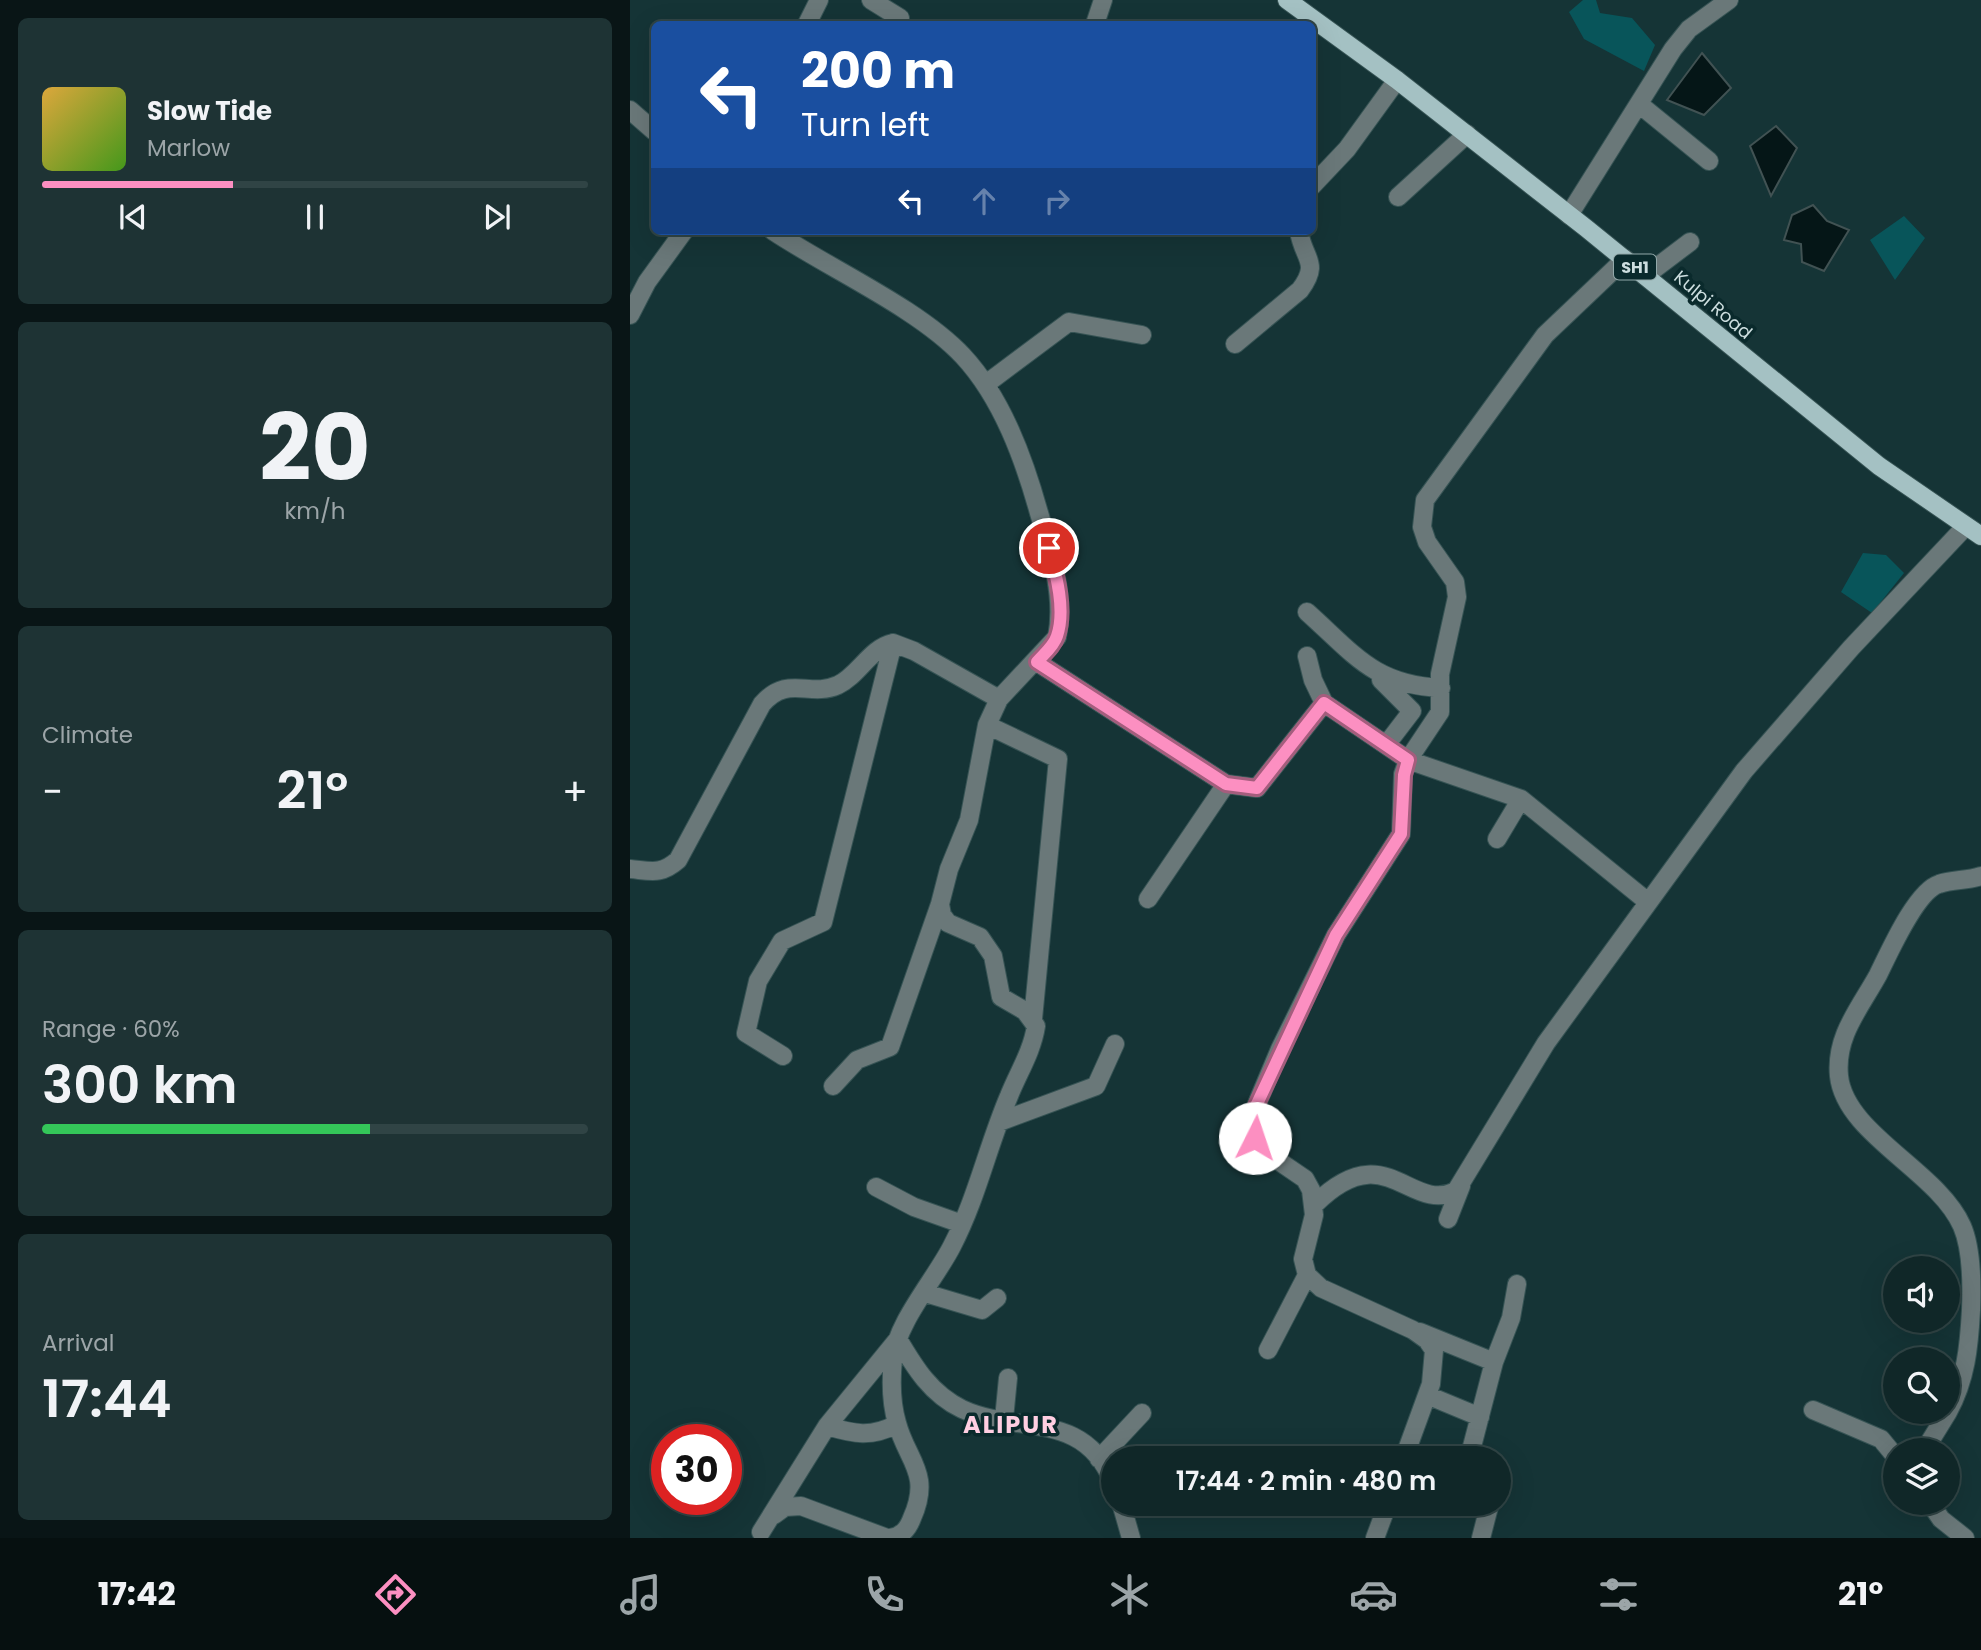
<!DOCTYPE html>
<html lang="en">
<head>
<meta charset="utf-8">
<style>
  body { margin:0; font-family:Poppins,sans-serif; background:#1e3334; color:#f1f3f6; height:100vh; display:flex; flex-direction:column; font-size:26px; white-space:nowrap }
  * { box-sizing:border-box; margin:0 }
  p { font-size:23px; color:#9ca5a8 }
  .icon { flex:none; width:38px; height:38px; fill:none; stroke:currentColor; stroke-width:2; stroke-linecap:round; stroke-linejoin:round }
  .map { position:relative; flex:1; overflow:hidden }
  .panel { display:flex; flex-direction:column; gap:18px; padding:18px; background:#091516; width:630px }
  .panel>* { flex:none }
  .hud { position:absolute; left:21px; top:21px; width:665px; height:214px; border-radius:10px; box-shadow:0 7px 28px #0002,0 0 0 2px #304445; background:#1a4fa0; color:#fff; overflow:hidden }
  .fabs { position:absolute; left:1253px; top:1256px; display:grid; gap:14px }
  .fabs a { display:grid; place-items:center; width:77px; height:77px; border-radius:50%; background:#102728; box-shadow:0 7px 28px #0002,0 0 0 2px #304445; font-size:35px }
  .speed { position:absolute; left:21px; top:1424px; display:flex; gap:14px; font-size:35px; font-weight:700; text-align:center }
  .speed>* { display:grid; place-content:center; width:91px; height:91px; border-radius:50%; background:#102728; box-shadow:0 7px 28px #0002,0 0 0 2px #304445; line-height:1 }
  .speed .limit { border:10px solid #d22; background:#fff; color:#111 }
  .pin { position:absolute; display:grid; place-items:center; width:60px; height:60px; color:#fff; margin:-30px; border:4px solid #fff; border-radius:50%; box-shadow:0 2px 7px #0007 }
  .me { position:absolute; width:77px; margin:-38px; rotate:4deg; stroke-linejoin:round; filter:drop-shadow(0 0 5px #0008) }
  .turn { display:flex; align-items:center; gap:24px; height:147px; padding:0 35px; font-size:32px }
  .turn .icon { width:91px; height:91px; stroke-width:2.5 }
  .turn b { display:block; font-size:49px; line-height:60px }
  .lanes { display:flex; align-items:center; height:66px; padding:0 35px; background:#0003; justify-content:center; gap:35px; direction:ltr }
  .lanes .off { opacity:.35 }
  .big { font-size:52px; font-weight:600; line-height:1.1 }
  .panel .card { flex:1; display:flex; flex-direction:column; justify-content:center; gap:10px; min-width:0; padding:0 24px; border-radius:10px; background:#1e3334 }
  .panel .dial { align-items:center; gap:0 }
  .dial b { font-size:91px; line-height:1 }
  .song { display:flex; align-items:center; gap:21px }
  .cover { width:84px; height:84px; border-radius:10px; background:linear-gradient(135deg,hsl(40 70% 55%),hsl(100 70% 35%)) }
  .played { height:7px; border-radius:4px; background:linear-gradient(90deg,#fc8fc1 35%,#304445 35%) }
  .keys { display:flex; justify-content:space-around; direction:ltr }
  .heat { display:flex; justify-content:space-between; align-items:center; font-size:38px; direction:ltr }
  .charge { height:10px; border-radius:5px; background:linear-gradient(90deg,#34c759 60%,#304445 0) }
  .trip { position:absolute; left:471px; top:1446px; width:410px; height:70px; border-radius:35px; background:#102728; box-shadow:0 7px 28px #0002,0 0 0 2px #304445; font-weight:600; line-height:70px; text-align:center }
  .menu { display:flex; height:112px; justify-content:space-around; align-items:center; background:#061010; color:#9ca5a8 }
  .menu .icon { width:49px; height:49px }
  .menu .selected { color:#fc8fc1 }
  .menu b { font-size:32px; color:#f1f3f6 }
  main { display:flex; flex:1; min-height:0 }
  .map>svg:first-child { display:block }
</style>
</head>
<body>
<main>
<section class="panel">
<div class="card">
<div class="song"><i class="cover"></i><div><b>Slow Tide</b><p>Marlow</p></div></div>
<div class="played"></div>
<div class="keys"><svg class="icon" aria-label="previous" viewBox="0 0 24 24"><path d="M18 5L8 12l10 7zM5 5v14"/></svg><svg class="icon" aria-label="pause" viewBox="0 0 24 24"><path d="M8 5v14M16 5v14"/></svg><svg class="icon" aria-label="next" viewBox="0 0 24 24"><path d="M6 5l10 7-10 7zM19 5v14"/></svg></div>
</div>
<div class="card dial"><b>20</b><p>km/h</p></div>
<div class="card"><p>Climate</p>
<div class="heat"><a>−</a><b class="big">21°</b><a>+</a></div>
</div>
<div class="card"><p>Range · 60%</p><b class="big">300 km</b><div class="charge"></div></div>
<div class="card"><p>Arrival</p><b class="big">17:44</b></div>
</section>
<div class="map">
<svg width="1351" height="1538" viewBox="0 0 1351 1538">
  <rect width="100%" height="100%" fill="#153436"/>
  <path fill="#08555a" d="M 953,0 L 966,0 L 970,13 L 1002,18 L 1025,45 L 1014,71 L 954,39 L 939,12 Z
    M 1274,216 L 1295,238 L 1265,280 L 1240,240 Z
    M 1233,553 L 1256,555 L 1274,573 L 1242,613 L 1211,592 Z"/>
  <path fill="#051617" stroke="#415253" stroke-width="2" d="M 1072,53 L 1101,88 L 1074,115 L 1037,100 Z
    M 1146,126 L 1167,148 L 1141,196 L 1120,146 Z
    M 1183,205 L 1197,221 L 1219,230 L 1194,271 L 1172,262 L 1171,244 L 1154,240 L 1162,215 Z"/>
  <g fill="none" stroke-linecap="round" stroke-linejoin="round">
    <defs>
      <path id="minor" d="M 241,0 L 270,18
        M 177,24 L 189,0
        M 465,24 L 473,0
        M 1009,104 L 1079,161
        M 0,110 L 24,131
        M 682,186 L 717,149 L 767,80
        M 768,197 L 837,134
        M 939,215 L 1043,49 L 1059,29 L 1099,0
        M 143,231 C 200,269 288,308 333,356 C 372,398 394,459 409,513 C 421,553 435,596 427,637 L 369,699 L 357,725 L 339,820 L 319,869 L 310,904 L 312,915 L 318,923 L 350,937 L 363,956 L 371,997 L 395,1011 L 406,1026 C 402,1052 388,1073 379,1096 C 358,1145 347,1198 322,1246 C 306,1278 266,1323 263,1359 C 261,1379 261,1403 267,1423 C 277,1461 302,1473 282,1518 C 278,1529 272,1536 260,1538
        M 1015,276 L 1060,242
        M 0,315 L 17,282 L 54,231
        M 605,344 L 670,290 C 691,262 673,259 669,231
        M 356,384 L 439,322 L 512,335
        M 677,612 C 724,654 744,685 811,688
        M 677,656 L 683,680 L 694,703
        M 407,662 L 596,784 L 627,788 L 694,703 L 778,760 L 891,799 L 1018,902
        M 751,680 L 782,711 L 756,745
        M 357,725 L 428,759 L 403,1019
        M 867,839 L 891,799
        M 0,869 C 22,871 31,875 48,860 L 132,704 C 158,674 179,698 208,685 C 229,675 240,648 263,643 L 284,651 L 369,699
        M 518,899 L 596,784
        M 153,1056 L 116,1033 L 128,981 L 152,941 L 193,922 L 263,643
        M 203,1086 L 227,1060 L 260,1047 L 310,904
        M 369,1122 L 466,1086 L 485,1044
        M 246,1187 L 284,1207 L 332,1224
        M 685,1204 C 756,1134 779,1214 826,1191 L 916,1043 L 1114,771 L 1221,648 L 1336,526
        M 818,1219 L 831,1186
        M 295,1293 L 352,1310 L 367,1298
        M 790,1332 L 864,1362
        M 638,1350 L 677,1275
        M 797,1395 L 850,1417
        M 1183,1410 L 1251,1439 L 1265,1456
        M 1318,1412 C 1336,1379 1339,1347 1341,1310 C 1342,1285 1342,1249 1332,1226 C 1308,1171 1215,1134 1209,1076 C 1205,1036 1230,1008 1248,975 C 1259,953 1286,891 1309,884 C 1323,879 1337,881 1351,876
        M 374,1419 L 378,1378
        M 197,1426 C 224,1434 241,1438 267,1424
        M 1294,1451 L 1318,1412
        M 774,1458 L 801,1384 L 804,1350 L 797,1340 L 783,1330 L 691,1288 L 677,1275 L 673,1259 L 684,1215 L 681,1190 L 675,1179 L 631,1149 L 623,1125 L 626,1106 L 650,1049 L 706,935 L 771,834 L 773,774 L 778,760 L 810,712 L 810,674 L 827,597 L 825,582 L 797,542 L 792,527 L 795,500 L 915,335 L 995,259
        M 839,1458 L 864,1362 L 881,1318 L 887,1284
        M 469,1459 L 512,1413
        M 491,1503 L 501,1538
        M 1300,1503 L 1311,1519 L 1335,1538
        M 144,1515 L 155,1507 L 171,1506 L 257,1538
        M 131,1532 L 197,1426 L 268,1339 C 285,1368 301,1394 332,1409 C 388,1435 453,1409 483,1482
        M 745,1538 L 758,1503
        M 851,1538 L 860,1503"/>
      <path id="major" d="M 657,0 L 767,80 L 956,228 L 1249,466 L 1351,536"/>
    </defs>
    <use href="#minor" stroke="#365354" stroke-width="20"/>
    <use href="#major" stroke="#365354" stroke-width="20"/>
    <use href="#minor" stroke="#6a7879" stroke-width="18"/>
    <use href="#major" stroke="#a4c1c3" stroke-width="18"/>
  </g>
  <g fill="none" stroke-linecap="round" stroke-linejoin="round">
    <defs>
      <path id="route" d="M 419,548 C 426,574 436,610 427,636 C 424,646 414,654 407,662 L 596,784 L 627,788 L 694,703 L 778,760 L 774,775 L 771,834 L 706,935 L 626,1106 L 623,1125 L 625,1138"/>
    </defs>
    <use href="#route" stroke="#a45d7d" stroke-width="18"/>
    <use href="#route" stroke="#fc8fc1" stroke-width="12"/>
  </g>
  <g text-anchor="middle" stroke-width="7" stroke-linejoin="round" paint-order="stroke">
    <rect fill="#0a2a2c" stroke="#92a8a9" stroke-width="2" x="984" y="254.5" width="42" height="25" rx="5"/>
    <g font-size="16" font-weight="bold" fill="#cddedf">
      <text x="1005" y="273">SH1</text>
    </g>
    <g font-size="18" fill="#cddedf" stroke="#0a2a2c">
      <text transform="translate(1083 305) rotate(40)" y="6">Kulpi Road</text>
    </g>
    <g font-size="24" font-weight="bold" letter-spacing="2" fill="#ffcfe2" stroke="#0a2a2c">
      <text x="381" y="1433">ALIPUR</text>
    </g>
  </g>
</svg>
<div class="fabs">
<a><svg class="icon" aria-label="sound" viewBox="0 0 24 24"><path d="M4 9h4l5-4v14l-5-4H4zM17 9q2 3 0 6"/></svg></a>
<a><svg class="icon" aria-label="search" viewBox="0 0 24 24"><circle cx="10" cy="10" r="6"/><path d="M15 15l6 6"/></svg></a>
<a><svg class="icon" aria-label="layers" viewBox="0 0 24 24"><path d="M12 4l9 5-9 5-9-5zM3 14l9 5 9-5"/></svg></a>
</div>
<div class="speed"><div class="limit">30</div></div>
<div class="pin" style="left:419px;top:548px;background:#d93025"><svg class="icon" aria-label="arrive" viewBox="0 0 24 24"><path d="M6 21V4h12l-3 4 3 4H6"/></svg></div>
<svg class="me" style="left:625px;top:1138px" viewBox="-20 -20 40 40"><circle r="19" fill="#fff"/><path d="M0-13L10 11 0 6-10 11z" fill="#fc8fc1"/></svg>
<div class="trip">17:44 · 2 min · 480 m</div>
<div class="hud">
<div class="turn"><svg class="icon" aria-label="left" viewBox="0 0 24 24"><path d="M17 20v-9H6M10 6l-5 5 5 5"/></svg><div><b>200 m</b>Turn left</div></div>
<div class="lanes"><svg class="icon" aria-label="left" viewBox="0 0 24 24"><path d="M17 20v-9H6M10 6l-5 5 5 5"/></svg><svg class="icon off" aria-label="ahead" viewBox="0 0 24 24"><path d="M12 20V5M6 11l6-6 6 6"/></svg><svg class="icon off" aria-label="right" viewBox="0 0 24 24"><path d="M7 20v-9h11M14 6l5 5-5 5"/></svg></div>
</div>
</div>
</main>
<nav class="menu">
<b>17:42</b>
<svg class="icon selected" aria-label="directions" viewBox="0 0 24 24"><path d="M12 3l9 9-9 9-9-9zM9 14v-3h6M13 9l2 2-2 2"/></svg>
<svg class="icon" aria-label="music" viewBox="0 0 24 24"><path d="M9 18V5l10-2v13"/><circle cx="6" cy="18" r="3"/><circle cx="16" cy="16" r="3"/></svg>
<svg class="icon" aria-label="phone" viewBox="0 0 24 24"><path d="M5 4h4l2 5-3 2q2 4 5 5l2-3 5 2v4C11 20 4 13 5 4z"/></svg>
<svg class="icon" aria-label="climate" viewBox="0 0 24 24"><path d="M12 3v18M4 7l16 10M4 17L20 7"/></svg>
<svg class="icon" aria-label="car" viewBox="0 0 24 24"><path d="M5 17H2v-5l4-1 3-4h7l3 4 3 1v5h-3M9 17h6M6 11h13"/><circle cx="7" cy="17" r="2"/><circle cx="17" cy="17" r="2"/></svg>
<svg class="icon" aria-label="filters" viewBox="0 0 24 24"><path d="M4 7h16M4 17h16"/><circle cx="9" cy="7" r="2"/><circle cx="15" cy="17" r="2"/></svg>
<b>21°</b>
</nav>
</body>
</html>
